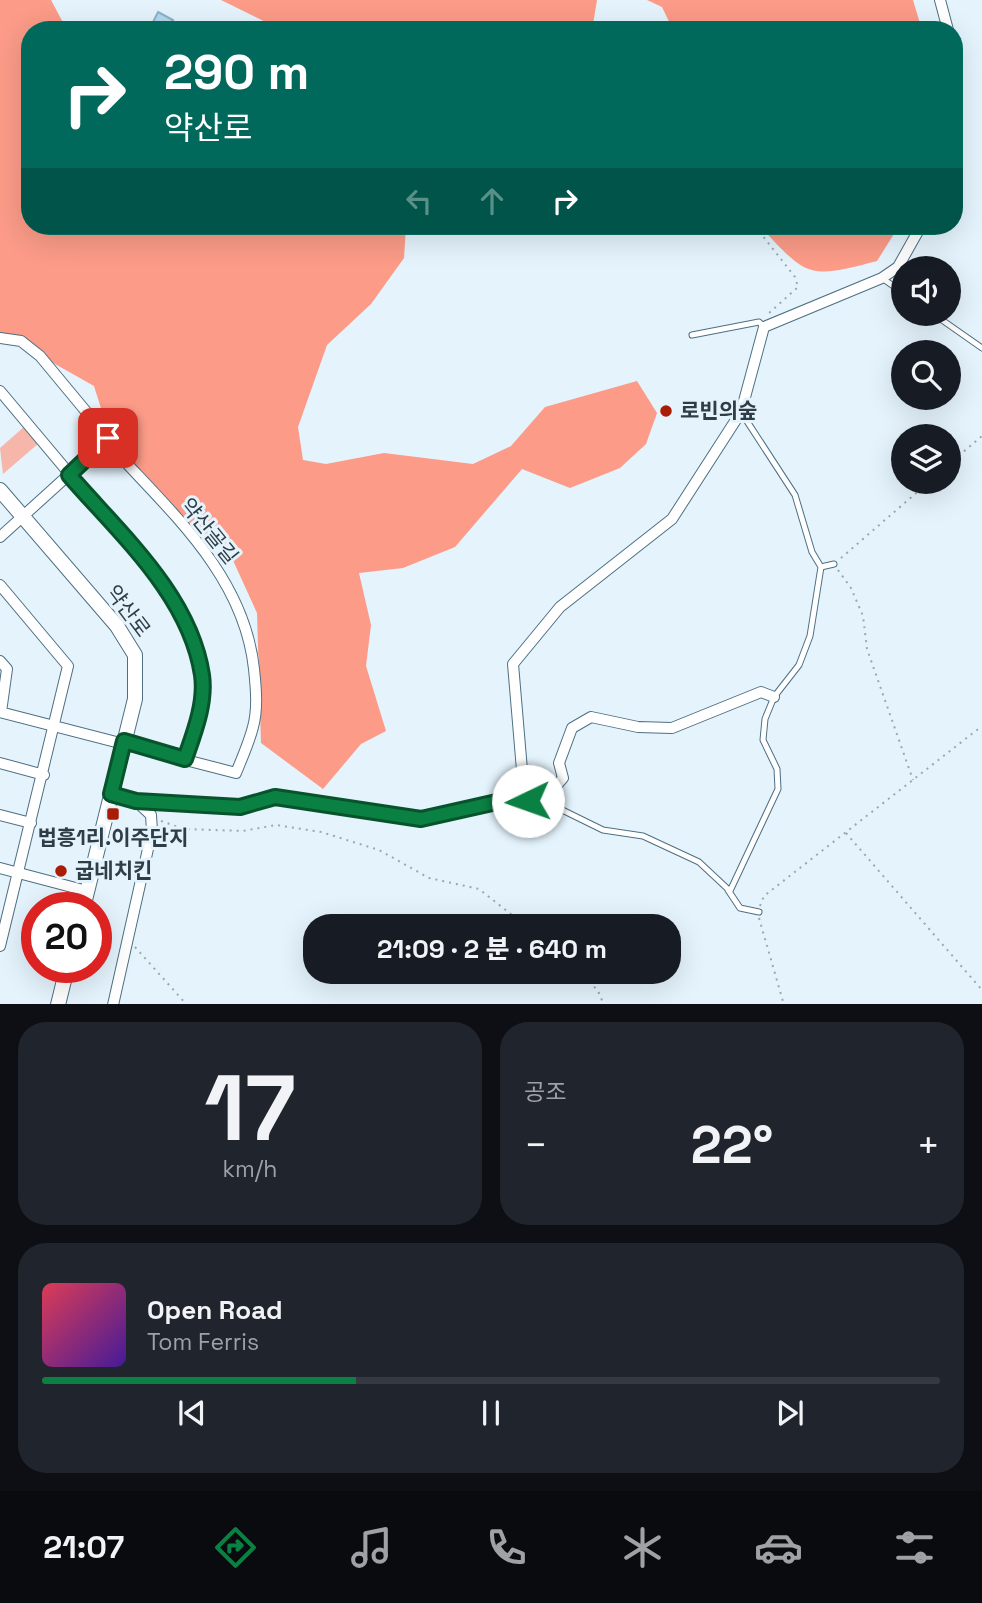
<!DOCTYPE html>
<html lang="ko">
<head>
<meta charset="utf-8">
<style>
  body { margin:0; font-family:"Space Grotesk","Noto Sans KR",sans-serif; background:#20242c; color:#f1f3f6; height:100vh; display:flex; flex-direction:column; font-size:26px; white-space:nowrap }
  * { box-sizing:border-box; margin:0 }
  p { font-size:23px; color:#9ea1a6 }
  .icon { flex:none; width:38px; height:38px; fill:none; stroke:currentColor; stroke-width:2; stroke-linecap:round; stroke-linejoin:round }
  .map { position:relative; height:1004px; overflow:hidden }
  .sheet { display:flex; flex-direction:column; gap:18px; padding:18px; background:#0d0f14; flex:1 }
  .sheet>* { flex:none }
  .hud { position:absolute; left:21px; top:21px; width:942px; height:214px; border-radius:28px; box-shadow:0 7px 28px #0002; background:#00695c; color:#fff; overflow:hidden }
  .tools { position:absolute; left:891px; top:256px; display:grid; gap:14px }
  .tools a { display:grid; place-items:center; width:70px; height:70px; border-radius:50%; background:#171b24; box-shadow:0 7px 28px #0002; font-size:35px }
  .speed { position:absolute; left:21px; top:892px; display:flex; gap:14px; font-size:35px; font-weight:700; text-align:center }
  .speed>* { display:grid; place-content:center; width:91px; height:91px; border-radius:50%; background:#171b24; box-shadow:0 7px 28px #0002; line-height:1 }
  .speed .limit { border:10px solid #d22; background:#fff; color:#111 }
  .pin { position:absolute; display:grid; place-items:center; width:60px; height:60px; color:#fff; margin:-30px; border-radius:14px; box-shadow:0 4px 10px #0006 }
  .me { position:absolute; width:77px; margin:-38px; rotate:267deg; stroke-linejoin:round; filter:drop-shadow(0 0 5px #0008) }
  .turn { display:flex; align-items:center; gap:24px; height:147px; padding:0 28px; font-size:32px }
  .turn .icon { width:91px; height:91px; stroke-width:2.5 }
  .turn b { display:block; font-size:49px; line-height:60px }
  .lanes { display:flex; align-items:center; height:66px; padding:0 28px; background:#0003; justify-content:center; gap:35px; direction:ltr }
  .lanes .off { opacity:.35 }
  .big { font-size:52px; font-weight:800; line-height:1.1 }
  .sheet .widget { flex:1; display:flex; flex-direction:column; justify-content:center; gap:10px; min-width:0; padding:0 24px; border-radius:28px; background:#20242c }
  .sheet .dial { align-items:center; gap:0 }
  .dial b { font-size:91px; line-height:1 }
  .song { display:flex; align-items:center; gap:21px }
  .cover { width:84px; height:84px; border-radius:10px; background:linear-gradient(135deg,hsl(350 70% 55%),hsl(260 70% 35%)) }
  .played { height:7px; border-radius:4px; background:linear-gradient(90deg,#0b8043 35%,#363941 35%) }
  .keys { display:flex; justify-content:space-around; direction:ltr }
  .heat { display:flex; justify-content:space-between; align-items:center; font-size:38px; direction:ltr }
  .sheet .tiles { flex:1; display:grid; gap:18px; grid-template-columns:1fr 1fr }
  .widget:last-child { grid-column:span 2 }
  .trip { position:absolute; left:303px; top:914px; width:378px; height:70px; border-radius:28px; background:#171b24; box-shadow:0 7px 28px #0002; font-weight:800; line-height:70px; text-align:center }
  .dock { display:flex; height:112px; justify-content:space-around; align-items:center; background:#090b0e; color:#9ea1a6 }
  .dock .icon { width:49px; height:49px }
  .dock .current { color:#0b8043 }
  .dock b { font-size:32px; color:#f1f3f6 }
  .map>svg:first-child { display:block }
</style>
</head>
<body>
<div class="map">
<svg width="982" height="1005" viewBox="0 0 982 1005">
  <rect width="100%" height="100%" fill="#e4f3fc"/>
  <path fill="#f6b7aa" d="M 25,426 L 39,443 L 3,474 L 0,448 Z"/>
  <path fill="#fb9b88" d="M 0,0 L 51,0 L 67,30 L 30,30 L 30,226 L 406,226 L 404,258 L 371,304 L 327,345 L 298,427 L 303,460 L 326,464 L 384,453 L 473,464 L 511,446 L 545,407 L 637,381 L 657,413 L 646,444 L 620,468 L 570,488 L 522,469 L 455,547 L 403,568 L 359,573 L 371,625 L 366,666 L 386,731 L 361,744 L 323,789 L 261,743 L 257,613 L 231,556 L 142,485 L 110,437 L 94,386 L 0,333 Z
    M 221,0 L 597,0 L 592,30 L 282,30 Z
    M 647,0 L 913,0 L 922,30 L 673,30 L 662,7 Z
    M 760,226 L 899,226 L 877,261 C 808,279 808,278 760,226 Z"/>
  <path fill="#b3d8ed" stroke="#8eb2c7" stroke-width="2" d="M 158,12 L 173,20 L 171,22 L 186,30 L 149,30 Z"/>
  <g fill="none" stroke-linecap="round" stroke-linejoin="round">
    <defs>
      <path id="service" d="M 882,278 L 903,293
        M 932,313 L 982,348
        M 692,335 L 759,322 L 764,327
        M 821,567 L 834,564
        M 523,774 L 528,801
        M 510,799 L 550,804 L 603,830 L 643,836 L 699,862 L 730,891 L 778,789 L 777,769 L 763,740 L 765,719 L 774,697 L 799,665 L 810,636 L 821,567 L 812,552 L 795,495 L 741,412
        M 728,890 L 740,908 L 759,912"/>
      <path id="minor" d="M 940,0 L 948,30
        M 0,338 L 21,341 L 40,356 L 108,438 L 106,441
        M 0,391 L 162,584 L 190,633 L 202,677 L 197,724 L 185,759
        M 0,537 L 106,441 C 167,509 244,573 254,669 C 256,688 258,709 253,727 C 249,743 242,758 236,773 L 0,712
        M 0,585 L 68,666 L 0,946
        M 0,661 L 7,669 L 1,712
        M 0,763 L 44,775
        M 111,794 L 136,801 L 240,807 L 275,797 L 421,819 L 510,799 L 522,770 L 513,664 L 560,607 L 672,519 L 741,412 L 764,327 L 882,278 L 898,267 L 921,226
        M 541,803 L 563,778 L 559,763 L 572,728 L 591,717 L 638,727 L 672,728 L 761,692 L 774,697
        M 0,815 L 31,823
        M 0,868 L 87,891
        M 113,1005 L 152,831 L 151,815 L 136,801"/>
      <path id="tertiary" d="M 0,490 L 117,626 L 135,655 L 135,699 L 83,908
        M 58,1005 L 67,968"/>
    </defs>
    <use href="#service" stroke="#4e6f82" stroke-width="7"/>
    <use href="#minor" stroke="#4e6f82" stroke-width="12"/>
    <use href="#tertiary" stroke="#4e6f82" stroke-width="16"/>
    <path stroke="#99a8b1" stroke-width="2" stroke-dasharray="2 5" stroke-linecap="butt" d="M 647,30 L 650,24
      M 755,226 L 795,277 L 798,287 L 768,314
      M 948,465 L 982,436
      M 841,558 L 930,481
      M 838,570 L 851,588 L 863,616 L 867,649 L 913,780
      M 161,821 L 184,829 L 243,831 L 276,825 L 321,832 L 379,850 L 429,878 L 479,889 L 526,926
      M 846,833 L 982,990
      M 760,906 L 764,896 L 982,726
      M 759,918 L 784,1005
      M 135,947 L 187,1005
      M 580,971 L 598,991 L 604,1005"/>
    <use href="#service" stroke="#fff" stroke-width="5"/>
    <use href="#minor" stroke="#fff" stroke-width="10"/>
    <use href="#tertiary" stroke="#fff" stroke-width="14"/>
  </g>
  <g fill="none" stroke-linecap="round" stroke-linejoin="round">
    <defs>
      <path id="route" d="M 108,438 L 69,475 C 119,533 190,595 202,675 C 206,703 194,733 185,759 L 124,741 L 111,794 L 136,801 L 240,807 L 275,797 L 421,819 L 510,799 L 528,801"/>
    </defs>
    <use href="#route" stroke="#07532c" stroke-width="18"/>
    <use href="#route" stroke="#0b8043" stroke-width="12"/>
  </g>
  <g fill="#ab1c04" stroke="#e4f3fc" stroke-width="2.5">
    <circle cx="666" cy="411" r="7"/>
    <rect x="106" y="807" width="14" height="14" rx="3.5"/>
    <circle cx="61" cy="871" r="7"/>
  </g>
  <g text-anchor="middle" stroke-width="6" stroke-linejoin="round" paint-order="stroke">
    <g font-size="21" font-weight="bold" fill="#2f3e46" stroke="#e4f3fc" text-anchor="start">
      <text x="680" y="418">로빈의숲</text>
      <text x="113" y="845" text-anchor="middle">법흥1리.이주단지</text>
      <text x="75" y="878">굽네치킨</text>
    </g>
    <g font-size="21" fill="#2f3e46" stroke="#e4f3fc">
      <text transform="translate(209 531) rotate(51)" y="7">약산골길</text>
      <text transform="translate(128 611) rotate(53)" y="7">약산로</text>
    </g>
  </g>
</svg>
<div class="tools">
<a><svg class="icon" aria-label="sound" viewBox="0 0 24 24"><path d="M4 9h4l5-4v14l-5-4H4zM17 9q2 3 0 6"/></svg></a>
<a><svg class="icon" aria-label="search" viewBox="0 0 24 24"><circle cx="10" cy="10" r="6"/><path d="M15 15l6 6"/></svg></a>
<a><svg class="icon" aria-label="layers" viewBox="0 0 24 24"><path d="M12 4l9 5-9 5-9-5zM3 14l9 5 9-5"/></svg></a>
</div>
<div class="speed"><div class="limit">20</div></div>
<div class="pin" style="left:108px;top:438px;background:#d93025"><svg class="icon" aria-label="arrive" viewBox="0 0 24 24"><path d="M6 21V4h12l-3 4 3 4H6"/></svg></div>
<svg class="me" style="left:528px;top:801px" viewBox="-20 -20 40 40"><circle r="19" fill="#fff"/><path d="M0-13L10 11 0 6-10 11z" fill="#0b8043"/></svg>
<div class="trip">21:09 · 2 분 · 640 m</div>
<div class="hud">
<div class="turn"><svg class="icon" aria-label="right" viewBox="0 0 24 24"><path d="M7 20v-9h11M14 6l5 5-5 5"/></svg><div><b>290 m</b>약산로</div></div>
<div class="lanes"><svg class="icon off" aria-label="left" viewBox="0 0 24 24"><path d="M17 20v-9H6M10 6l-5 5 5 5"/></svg><svg class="icon off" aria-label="ahead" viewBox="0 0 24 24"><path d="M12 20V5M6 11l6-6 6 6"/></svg><svg class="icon" aria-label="right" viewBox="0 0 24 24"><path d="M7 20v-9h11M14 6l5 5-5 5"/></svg></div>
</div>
</div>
<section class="sheet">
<div class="tiles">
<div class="widget dial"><b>17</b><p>km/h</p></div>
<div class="widget"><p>공조</p>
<div class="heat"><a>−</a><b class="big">22°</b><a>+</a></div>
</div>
<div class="widget">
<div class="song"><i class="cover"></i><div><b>Open Road</b><p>Tom Ferris</p></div></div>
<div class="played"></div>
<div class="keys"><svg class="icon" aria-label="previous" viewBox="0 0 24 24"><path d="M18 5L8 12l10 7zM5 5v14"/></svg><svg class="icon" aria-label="pause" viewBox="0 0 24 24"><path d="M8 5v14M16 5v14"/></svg><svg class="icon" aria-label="next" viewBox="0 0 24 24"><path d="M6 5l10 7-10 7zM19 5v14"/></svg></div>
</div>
</div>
</section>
<nav class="dock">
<b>21:07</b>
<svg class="icon current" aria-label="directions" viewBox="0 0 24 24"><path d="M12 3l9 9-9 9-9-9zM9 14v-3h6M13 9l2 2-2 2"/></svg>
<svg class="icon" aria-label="music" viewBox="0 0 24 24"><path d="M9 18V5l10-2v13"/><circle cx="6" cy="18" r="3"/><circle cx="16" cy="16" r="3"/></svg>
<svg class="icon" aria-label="phone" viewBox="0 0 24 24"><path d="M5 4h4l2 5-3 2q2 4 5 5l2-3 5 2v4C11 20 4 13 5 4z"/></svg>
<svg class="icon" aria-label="climate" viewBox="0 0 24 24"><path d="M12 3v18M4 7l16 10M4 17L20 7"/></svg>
<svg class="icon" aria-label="car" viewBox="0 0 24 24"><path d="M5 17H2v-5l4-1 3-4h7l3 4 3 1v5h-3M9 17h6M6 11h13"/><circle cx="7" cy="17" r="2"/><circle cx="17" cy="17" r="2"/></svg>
<svg class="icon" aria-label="filters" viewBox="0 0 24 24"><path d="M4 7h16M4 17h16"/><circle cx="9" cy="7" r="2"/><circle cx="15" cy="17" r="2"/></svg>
</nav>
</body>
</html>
